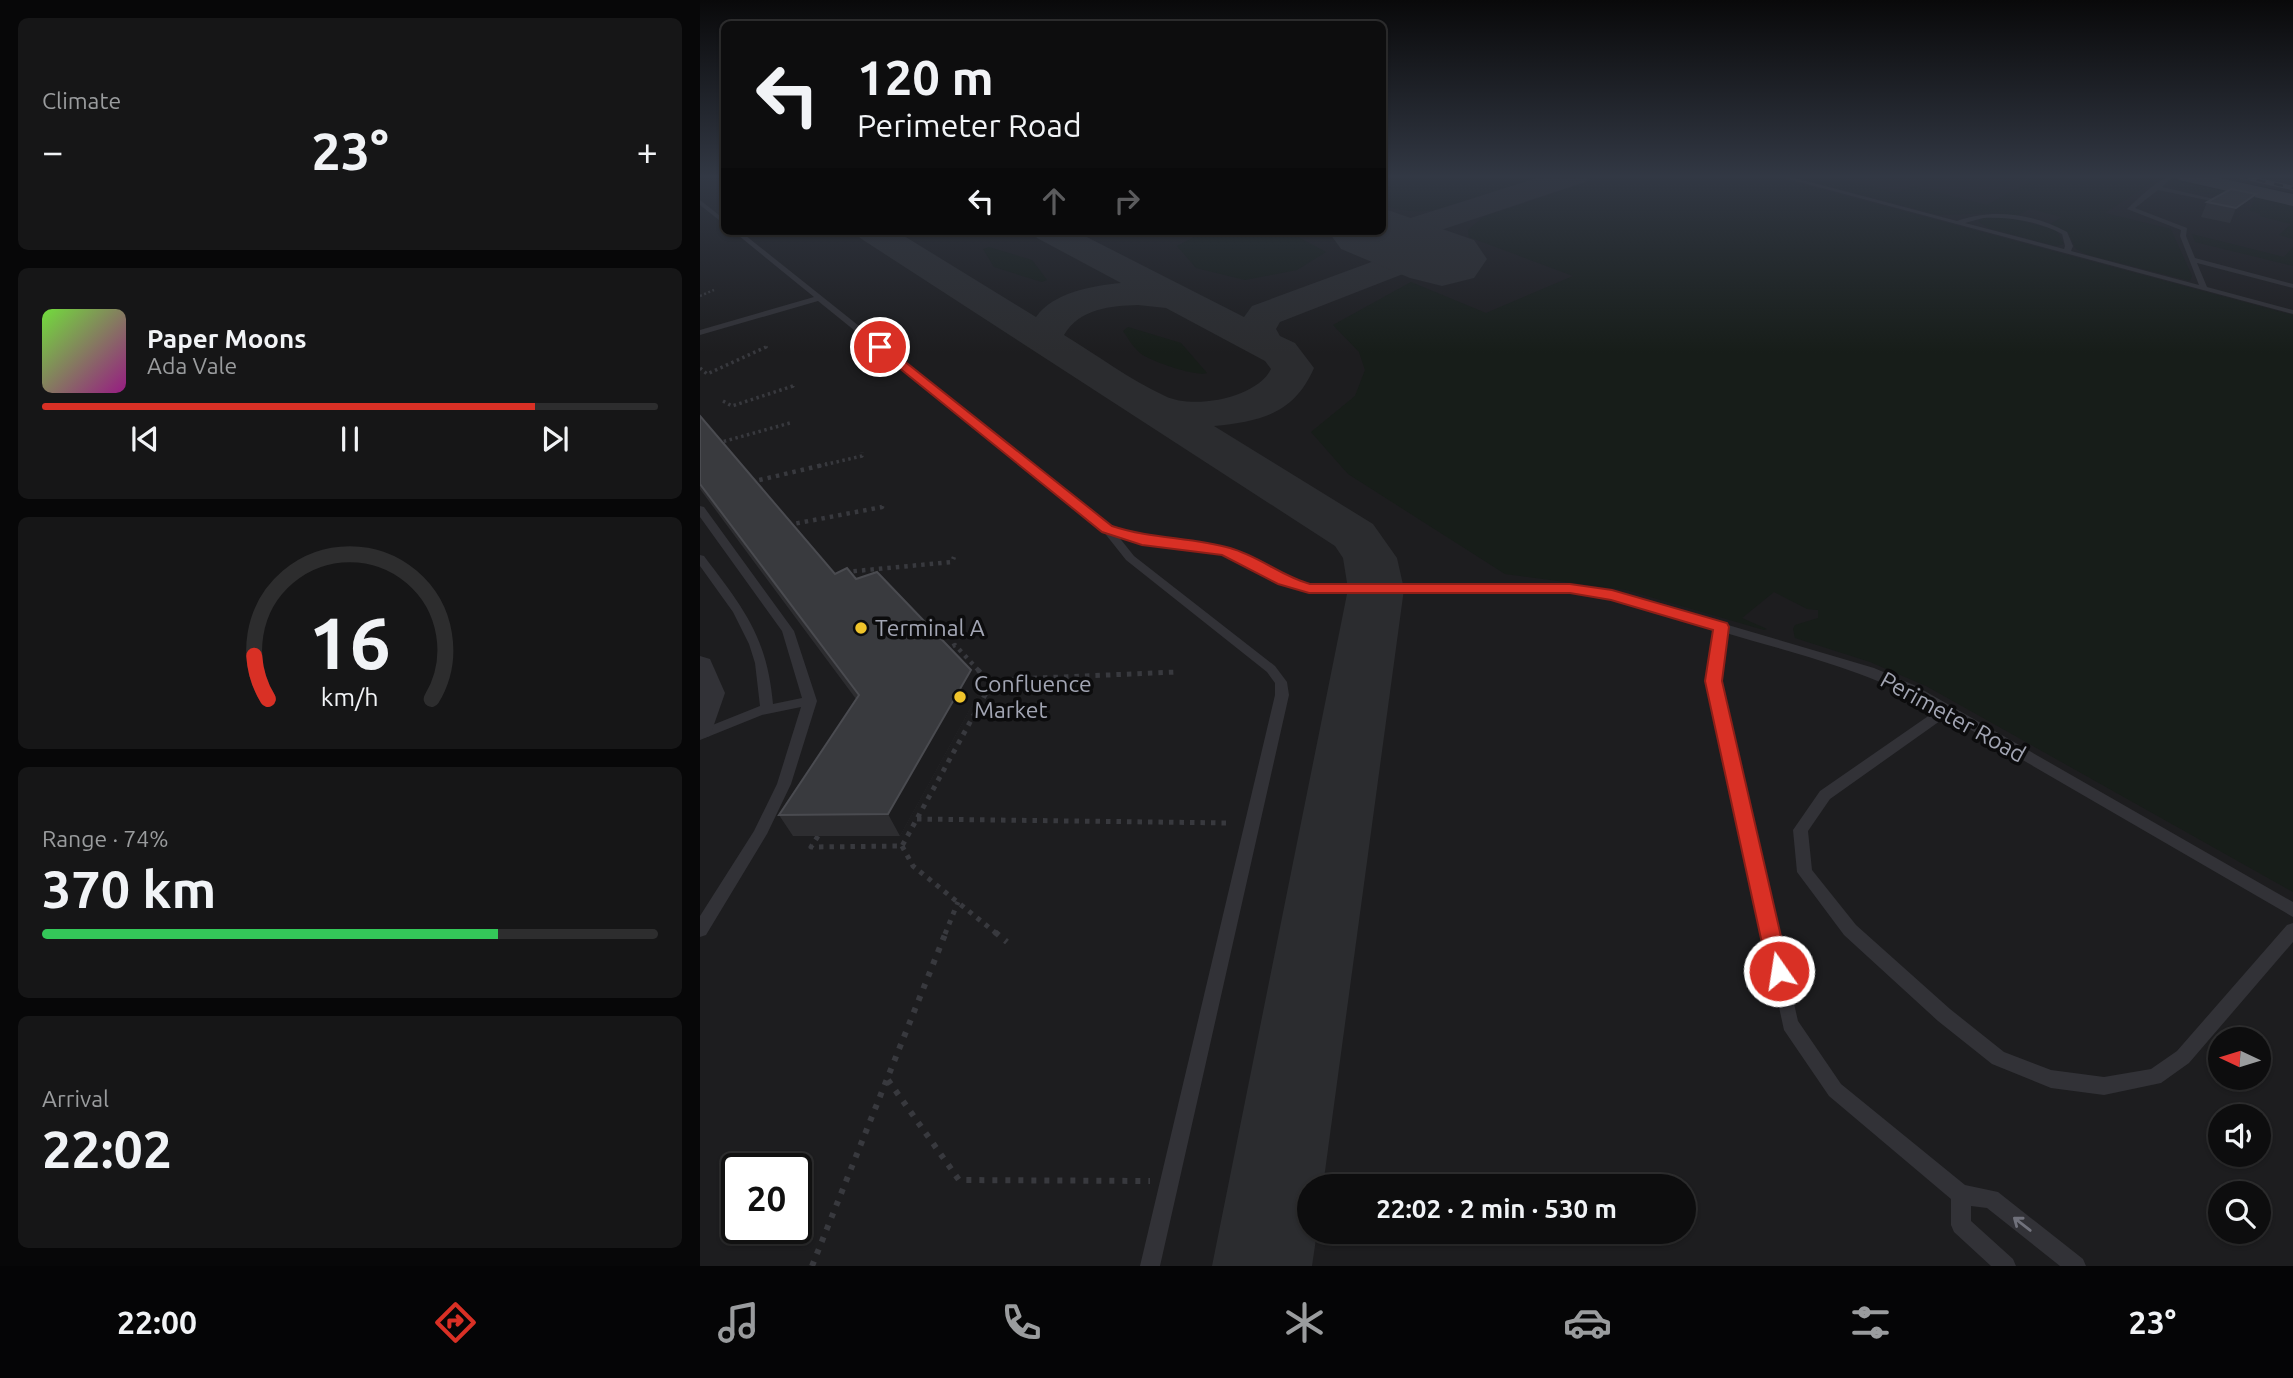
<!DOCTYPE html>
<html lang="en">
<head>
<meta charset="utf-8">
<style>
  body { margin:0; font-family:Ubuntu,sans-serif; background:#161617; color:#f1f3f6; height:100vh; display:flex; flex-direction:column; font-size:26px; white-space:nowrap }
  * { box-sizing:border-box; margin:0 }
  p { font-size:23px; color:#9a9c9e }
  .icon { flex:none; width:38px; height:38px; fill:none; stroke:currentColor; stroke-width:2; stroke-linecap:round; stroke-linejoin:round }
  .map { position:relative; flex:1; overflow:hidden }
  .side { display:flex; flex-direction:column; gap:18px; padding:18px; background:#070708; width:700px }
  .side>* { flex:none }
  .hud { position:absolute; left:21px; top:21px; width:665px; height:214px; border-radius:10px; box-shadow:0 2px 5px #0004,0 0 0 2px #2d2d2e; background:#0d0d0e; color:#f1f3f6; overflow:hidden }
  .needle { width:46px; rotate:274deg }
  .fabs { position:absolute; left:1508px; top:1027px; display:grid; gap:14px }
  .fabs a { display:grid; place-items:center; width:63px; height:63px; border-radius:50%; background:#0d0d0e; box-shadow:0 2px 5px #0004,0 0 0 2px #2d2d2e; font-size:35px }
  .speed { position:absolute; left:21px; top:1153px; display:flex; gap:14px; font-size:35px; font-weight:700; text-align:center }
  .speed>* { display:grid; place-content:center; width:91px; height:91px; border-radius:50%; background:#0d0d0e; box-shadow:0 2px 5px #0004,0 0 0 2px #2d2d2e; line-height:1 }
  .speed .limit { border:4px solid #111; border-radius:10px; background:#fff; color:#111 }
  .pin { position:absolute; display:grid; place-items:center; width:60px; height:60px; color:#fff; margin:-30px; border:4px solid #fff; border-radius:50%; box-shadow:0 2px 7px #0007 }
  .me { position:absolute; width:77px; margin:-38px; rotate:347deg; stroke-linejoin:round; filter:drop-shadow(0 0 5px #0008) }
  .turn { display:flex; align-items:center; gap:24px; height:147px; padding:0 21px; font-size:32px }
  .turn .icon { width:91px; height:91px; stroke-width:2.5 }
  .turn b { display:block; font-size:49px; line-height:60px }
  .lanes { display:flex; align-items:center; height:66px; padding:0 21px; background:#0003; justify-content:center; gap:35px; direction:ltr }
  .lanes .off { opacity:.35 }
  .big { font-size:52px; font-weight:700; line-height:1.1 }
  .side .card { flex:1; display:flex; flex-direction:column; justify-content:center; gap:10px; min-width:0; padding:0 24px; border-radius:10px; background:#161617 }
  .side .dial { align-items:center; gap:0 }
  .dial svg { height:182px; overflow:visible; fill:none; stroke:#2d2d2e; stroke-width:7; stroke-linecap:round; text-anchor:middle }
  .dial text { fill:#f1f3f6; stroke:none }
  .song { display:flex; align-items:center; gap:21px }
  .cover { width:84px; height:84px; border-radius:10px; background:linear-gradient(135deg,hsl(100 70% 55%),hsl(310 70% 35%)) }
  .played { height:7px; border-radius:4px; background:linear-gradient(90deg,#d93025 80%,#2d2d2e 80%) }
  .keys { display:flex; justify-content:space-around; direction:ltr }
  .heat { display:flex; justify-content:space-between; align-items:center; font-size:38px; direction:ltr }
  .charge { height:10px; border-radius:5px; background:linear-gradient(90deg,#34c759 74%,#2d2d2e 0) }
  .trip { position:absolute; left:597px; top:1174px; width:399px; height:70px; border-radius:35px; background:#0d0d0e; box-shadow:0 2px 5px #0004,0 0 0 2px #2d2d2e; font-weight:700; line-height:70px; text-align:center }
  .tab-bar { display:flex; height:112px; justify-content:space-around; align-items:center; background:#050506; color:#9a9c9e }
  .tab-bar .icon { width:49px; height:49px }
  .tab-bar .selected { color:#d93025 }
  .tab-bar b { font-size:32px; color:#f1f3f6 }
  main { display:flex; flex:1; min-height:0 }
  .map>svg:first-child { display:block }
</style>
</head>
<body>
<main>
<section class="side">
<div class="card"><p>Climate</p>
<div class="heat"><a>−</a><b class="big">23°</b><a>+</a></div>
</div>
<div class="card">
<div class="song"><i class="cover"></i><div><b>Paper Moons</b><p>Ada Vale</p></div></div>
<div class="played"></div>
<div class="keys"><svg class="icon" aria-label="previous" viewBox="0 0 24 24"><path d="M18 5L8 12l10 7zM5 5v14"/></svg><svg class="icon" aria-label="pause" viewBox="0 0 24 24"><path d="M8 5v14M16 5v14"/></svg><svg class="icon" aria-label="next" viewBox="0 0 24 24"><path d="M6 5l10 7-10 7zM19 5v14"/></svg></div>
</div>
<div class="card dial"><svg viewBox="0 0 100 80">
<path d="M14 69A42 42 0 1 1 86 69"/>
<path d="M14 69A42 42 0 0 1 8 50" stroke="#d93025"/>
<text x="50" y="56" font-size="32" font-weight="700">16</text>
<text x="50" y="72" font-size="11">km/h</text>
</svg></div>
<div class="card"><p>Range · 74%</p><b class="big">370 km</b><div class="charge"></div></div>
<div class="card"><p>Arrival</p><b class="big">22:02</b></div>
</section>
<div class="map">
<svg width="1593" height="1266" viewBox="0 0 1593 1266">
  <rect width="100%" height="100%" fill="#111112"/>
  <path fill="#1d1d1f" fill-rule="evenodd" d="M 0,176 L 24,176 L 24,231 L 682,231 L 683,176 L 1445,176 L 1593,210 L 1593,1266 L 0,1266 ZM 1521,1040 L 1559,1040 L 1559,1078 L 1521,1078 ZM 1521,1116 L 1559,1116 L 1559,1155 L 1521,1155 ZM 37,1169 L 96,1169 L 96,1228 L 37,1228 ZM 609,1186 L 984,1186 L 984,1232 L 609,1232 ZM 1521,1194 L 1559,1194 L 1559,1232 L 1521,1232 Z
    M 1512,176 L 1570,176 L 1593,181 L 1593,193 Z"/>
  <path fill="#171d19" d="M 682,176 L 846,176 C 797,192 735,225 683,205 Z
    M 905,176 L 1071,176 L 1593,315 L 1593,892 L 1226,686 L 1170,662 L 1095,638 L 1093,629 L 1095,625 L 1118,618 L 1118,610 L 1107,609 L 1074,592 L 1042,618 L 1067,629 L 1064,630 L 926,590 L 805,574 L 648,474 L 611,432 L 655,396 L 665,370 L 659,352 L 633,325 L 711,282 L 786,313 L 873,276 L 769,237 L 768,230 L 783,217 Z
    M 1089,176 L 1131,176 L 1197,193 L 1213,186 L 1287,205 L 1340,176 L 1457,176 L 1459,178 L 1405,213 L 1471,229 L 1492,276 L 1490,281 L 1385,254 L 1375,248 L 1368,232 L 1349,225 L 1362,217 L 1330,209 L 1316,216 L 1296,213 L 1239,215 Z
    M 1475,181 L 1593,205 L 1593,239 L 1579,235 L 1591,224 L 1560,216 L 1561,214 L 1548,210 L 1534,199 L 1469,186 Z
    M 1288,216 L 1310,218 L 1356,230 L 1364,244 L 1356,246 L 1288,228 L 1278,221 Z
    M 505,231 L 587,231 L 626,252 L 597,270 L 545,280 L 496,268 L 477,246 Z
    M 1492,234 L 1584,257 L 1593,247 L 1593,266 L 1495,242 Z
    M 289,247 L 332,260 L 347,280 L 342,282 L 294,267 L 283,249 Z
    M 428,327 L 481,343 L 507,373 C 496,377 450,361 440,353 C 433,347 428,338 423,331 Z"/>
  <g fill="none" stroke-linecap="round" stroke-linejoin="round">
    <path fill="#2b2c2f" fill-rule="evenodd" d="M 843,176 L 889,176 L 885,182 L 699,244 L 687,247 L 675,244 L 670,237 L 674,231 L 682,231 L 682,227 Z
      M 155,231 L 196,231 L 336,317 C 354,292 392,286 421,283 L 337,238 L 332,231 L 375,231 L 544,317 L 552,306 L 715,246 L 727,242 L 739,246 L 745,253 L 739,260 L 580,322 L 576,329 L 580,336 L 595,343 L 614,368 C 594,414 561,421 514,426 L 673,524 L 697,558 L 704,589 L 623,1186 L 609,1186 L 609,1232 L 617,1232 L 612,1266 L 512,1266 L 648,589 L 643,558 L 635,546 L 160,238 ZM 438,305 L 466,308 L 565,361 L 571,369 C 557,398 493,410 465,396 C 430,380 397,355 364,335 C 380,308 411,306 438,305 Z"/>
    <path fill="#2b2c2f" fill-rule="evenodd" d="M 682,208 L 774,240 L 787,259 L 774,278 L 742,286 L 710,278 L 641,249 L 628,231 L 682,231 Z"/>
    <path stroke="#38393e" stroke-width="2.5" stroke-dasharray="2 2.5" stroke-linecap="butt" d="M 0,296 L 14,290"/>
    <path stroke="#38393e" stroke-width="3.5" stroke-dasharray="2.5 3.5" stroke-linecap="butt" d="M 0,368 L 7,374 L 66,347 L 64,344
      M 23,401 L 32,406 L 93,386 L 93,383
      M 18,443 L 90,423
      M 119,466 L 162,456 L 162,452"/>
    <path stroke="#38393e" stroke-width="4.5" stroke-dasharray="3.5 5" stroke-linecap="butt" d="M 51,482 L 127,464
      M 88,525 L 182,507 L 184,502
      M 145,572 L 252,562 L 254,557
      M 245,650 L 255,645 L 280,672"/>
    <path stroke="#38393e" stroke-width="5" stroke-dasharray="4.5 6" stroke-linecap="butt" d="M 291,684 L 315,679 L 477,672
      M 217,819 L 530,823
      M 118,836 L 111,847 L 202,846 L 291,684 L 278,670
      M 202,846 L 213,866 L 297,934
      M 245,934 L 258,902"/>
    <path stroke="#38393e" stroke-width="6" stroke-dasharray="5 8" stroke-linecap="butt" d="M 295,932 L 307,942
      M 188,1080 L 259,1180 L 450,1181
      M 112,1266 L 246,932"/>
    <path fill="#323237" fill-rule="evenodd" d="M 1077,176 L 1087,176 L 1257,221 C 1293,208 1334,214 1367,232 L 1373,246 L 1371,251 L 1499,285 L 1480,236 L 1481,230 L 1427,209 C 1438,199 1460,176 1474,176 L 1462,187 L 1514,199 L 1511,201 L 1458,190 L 1435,208 L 1487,228 L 1486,236 L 1495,258 L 1593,284 L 1593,288 L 1497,263 L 1507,287 L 1593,310 L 1593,314 ZM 1283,218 C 1311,217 1337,221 1362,234 L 1365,246 L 1364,249 L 1265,223 Z
      M 0,200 L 24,219 L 24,224 L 0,205 Z
      M 33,231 L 40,231 L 411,527 L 443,537 L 508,543 L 543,553 L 587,579 L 610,585 L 870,584 L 912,591 L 1174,668 L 1216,686 L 1593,902 L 1593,917 L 1247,716 L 1130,799 L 1108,831 L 1112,870 L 1156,925 L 1250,1009 L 1304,1052 L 1351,1070 L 1404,1077 L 1451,1069 L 1477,1051 L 1587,925 L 1593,923 L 1593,942 L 1489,1063 L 1461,1083 L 1404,1095 L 1351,1088 L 1292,1064 L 1238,1021 L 1144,935 L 1097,872 L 1093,830 L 1120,791 L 1237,710 C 1170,671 1100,655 1026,633 L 1020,681 L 1098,1021 L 1141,1084 L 1265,1185 L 1298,1192 L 1383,1259 L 1386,1266 L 1360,1266 L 1287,1208 L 1271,1206 L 1271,1221 L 1313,1259 L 1316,1266 L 1291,1266 L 1254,1232 L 1251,1225 L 1251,1199 L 1129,1096 L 1084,1030 L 1008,681 L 1015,629 L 911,598 L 870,592 L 609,593 L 579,583 L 535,557 L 507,549 L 442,543 L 418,536 L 434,556 L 575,666 L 587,682 L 589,695 L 460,1266 L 440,1266 L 575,695 L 575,683 L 567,672 L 426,560 L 403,531 L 118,301 L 0,335 L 0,330 L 114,297 Z
      M 0,506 L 4,507 L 94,631 L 117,701 L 91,784 L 67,834 L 6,935 L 0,937 L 0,916 L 54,831 L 77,784 L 101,707 L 62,715 L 0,740 L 0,730 L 60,706 L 55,663 L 49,644 L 33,612 L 0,566 L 0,555 L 4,556 C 43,608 67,636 73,704 L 102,698 L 82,631 L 0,517 Z"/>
    <path fill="#323237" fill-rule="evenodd" d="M 0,656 L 10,659 L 25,693 L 10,736 L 0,739 Z"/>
    <path fill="#404147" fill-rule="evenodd" d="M 1477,176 L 1511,176 L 1593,194 L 1593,206 L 1479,180 Z"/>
    <defs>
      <path id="rail" d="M 1539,176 L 1593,188"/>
    </defs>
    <use href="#rail" stroke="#45464c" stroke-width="4.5"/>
    <use href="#rail" stroke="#0c0c0d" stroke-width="2.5" stroke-dasharray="9" stroke-linecap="butt"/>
  </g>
  <path fill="#2d2d30" d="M 1507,202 L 1550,209 L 1530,223 L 1501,217 Z
    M 0,416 L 135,574 L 156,579 L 280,691 L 200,836 L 93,836 L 79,815 L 156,699 L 0,489 Z"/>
  <path fill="#1c1c1e" d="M 1556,194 L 1550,209 L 1530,223 L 1536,208 Z
    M 271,670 L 280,691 L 200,836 L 188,814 Z"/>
  <path fill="#393a3e" stroke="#4a4b50" stroke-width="2" d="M 1531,189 L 1556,194 L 1536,208 L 1507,202 Z
    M 0,416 L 135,574 L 147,568 L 156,579 L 177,572 L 271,670 L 188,814 L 79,815 L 159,695 L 0,484 Z"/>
  <defs><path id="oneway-shaft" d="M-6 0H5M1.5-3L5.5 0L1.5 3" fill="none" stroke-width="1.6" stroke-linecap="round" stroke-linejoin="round" transform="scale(1.75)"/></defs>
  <use stroke="#70717b" href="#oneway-shaft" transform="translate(1322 1224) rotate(-142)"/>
  <linearGradient id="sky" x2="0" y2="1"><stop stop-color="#09090a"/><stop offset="0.5" stop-color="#323844"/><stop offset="1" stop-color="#323844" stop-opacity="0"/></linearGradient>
  <rect width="1593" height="353" fill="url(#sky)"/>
  <path fill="#d93025" stroke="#8d1f18" stroke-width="2" d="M 177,345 L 184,345 L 412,526 C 451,539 491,537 530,548 C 559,556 581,576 610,584 L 870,584 L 912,590 L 1027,623 L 1029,627 L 1022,681 L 1089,971 L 1086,978 L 1079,981 L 1071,978 L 1068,971 L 1005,681 L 1013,630 L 911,600 L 870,593 L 609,593 L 578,584 L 522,555 L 442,545 L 402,532 L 177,350 Z"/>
  <g fill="#f0c42b" stroke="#0c0c0d" stroke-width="2.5">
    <circle cx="161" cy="628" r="7"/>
    <circle cx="260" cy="697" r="7"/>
  </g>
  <g text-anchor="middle" stroke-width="7" stroke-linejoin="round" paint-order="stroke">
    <g font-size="23" fill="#a2a5b3" stroke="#0c0c0d" text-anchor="start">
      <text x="175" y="636">Terminal A</text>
      <text x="274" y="692">Confluence<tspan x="274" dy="26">Market</tspan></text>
    </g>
    <g font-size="23" fill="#a2a5b3" stroke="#0c0c0d">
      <text transform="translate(1253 717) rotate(29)" y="8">Perimeter Road</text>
    </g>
  </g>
</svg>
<div class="fabs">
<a><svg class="needle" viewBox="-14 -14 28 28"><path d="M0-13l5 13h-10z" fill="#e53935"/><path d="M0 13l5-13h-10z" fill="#9a9c9e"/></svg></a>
<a><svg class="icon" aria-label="sound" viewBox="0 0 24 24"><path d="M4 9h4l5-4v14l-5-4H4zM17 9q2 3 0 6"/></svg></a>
<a><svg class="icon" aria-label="search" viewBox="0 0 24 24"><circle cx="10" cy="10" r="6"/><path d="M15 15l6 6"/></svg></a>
</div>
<div class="speed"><div class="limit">20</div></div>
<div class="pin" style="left:180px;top:347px;background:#d93025"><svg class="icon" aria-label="arrive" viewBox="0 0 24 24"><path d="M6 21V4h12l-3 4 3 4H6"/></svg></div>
<svg class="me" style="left:1079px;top:971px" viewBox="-20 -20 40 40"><circle r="17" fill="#d93025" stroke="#fff" stroke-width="3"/><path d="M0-11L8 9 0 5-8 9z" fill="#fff"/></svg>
<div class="trip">22:02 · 2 min · 530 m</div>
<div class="hud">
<div class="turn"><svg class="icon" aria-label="left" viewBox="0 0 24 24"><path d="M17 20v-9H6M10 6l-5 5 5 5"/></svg><div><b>120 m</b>Perimeter Road</div></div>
<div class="lanes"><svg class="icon" aria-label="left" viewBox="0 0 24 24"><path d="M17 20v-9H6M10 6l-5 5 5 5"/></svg><svg class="icon off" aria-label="ahead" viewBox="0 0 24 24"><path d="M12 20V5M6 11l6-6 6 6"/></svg><svg class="icon off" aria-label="right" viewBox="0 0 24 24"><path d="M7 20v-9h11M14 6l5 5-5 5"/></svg></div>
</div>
</div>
</main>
<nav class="tab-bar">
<b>22:00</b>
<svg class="icon selected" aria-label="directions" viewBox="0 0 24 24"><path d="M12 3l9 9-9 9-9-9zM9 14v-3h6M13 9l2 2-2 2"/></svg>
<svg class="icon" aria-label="music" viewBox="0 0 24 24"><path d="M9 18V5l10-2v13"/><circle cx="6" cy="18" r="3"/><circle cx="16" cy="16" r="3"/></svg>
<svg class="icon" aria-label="phone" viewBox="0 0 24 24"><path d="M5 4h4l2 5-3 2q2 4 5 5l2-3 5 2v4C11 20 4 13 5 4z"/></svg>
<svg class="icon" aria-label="climate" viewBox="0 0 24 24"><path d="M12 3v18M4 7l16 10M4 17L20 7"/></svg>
<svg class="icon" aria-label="car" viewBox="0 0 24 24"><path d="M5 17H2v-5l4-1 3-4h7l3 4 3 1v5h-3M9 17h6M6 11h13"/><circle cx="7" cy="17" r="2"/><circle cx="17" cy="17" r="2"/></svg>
<svg class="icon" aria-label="filters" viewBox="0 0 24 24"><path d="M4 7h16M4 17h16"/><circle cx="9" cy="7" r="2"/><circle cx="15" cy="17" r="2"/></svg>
<b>23°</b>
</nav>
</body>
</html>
